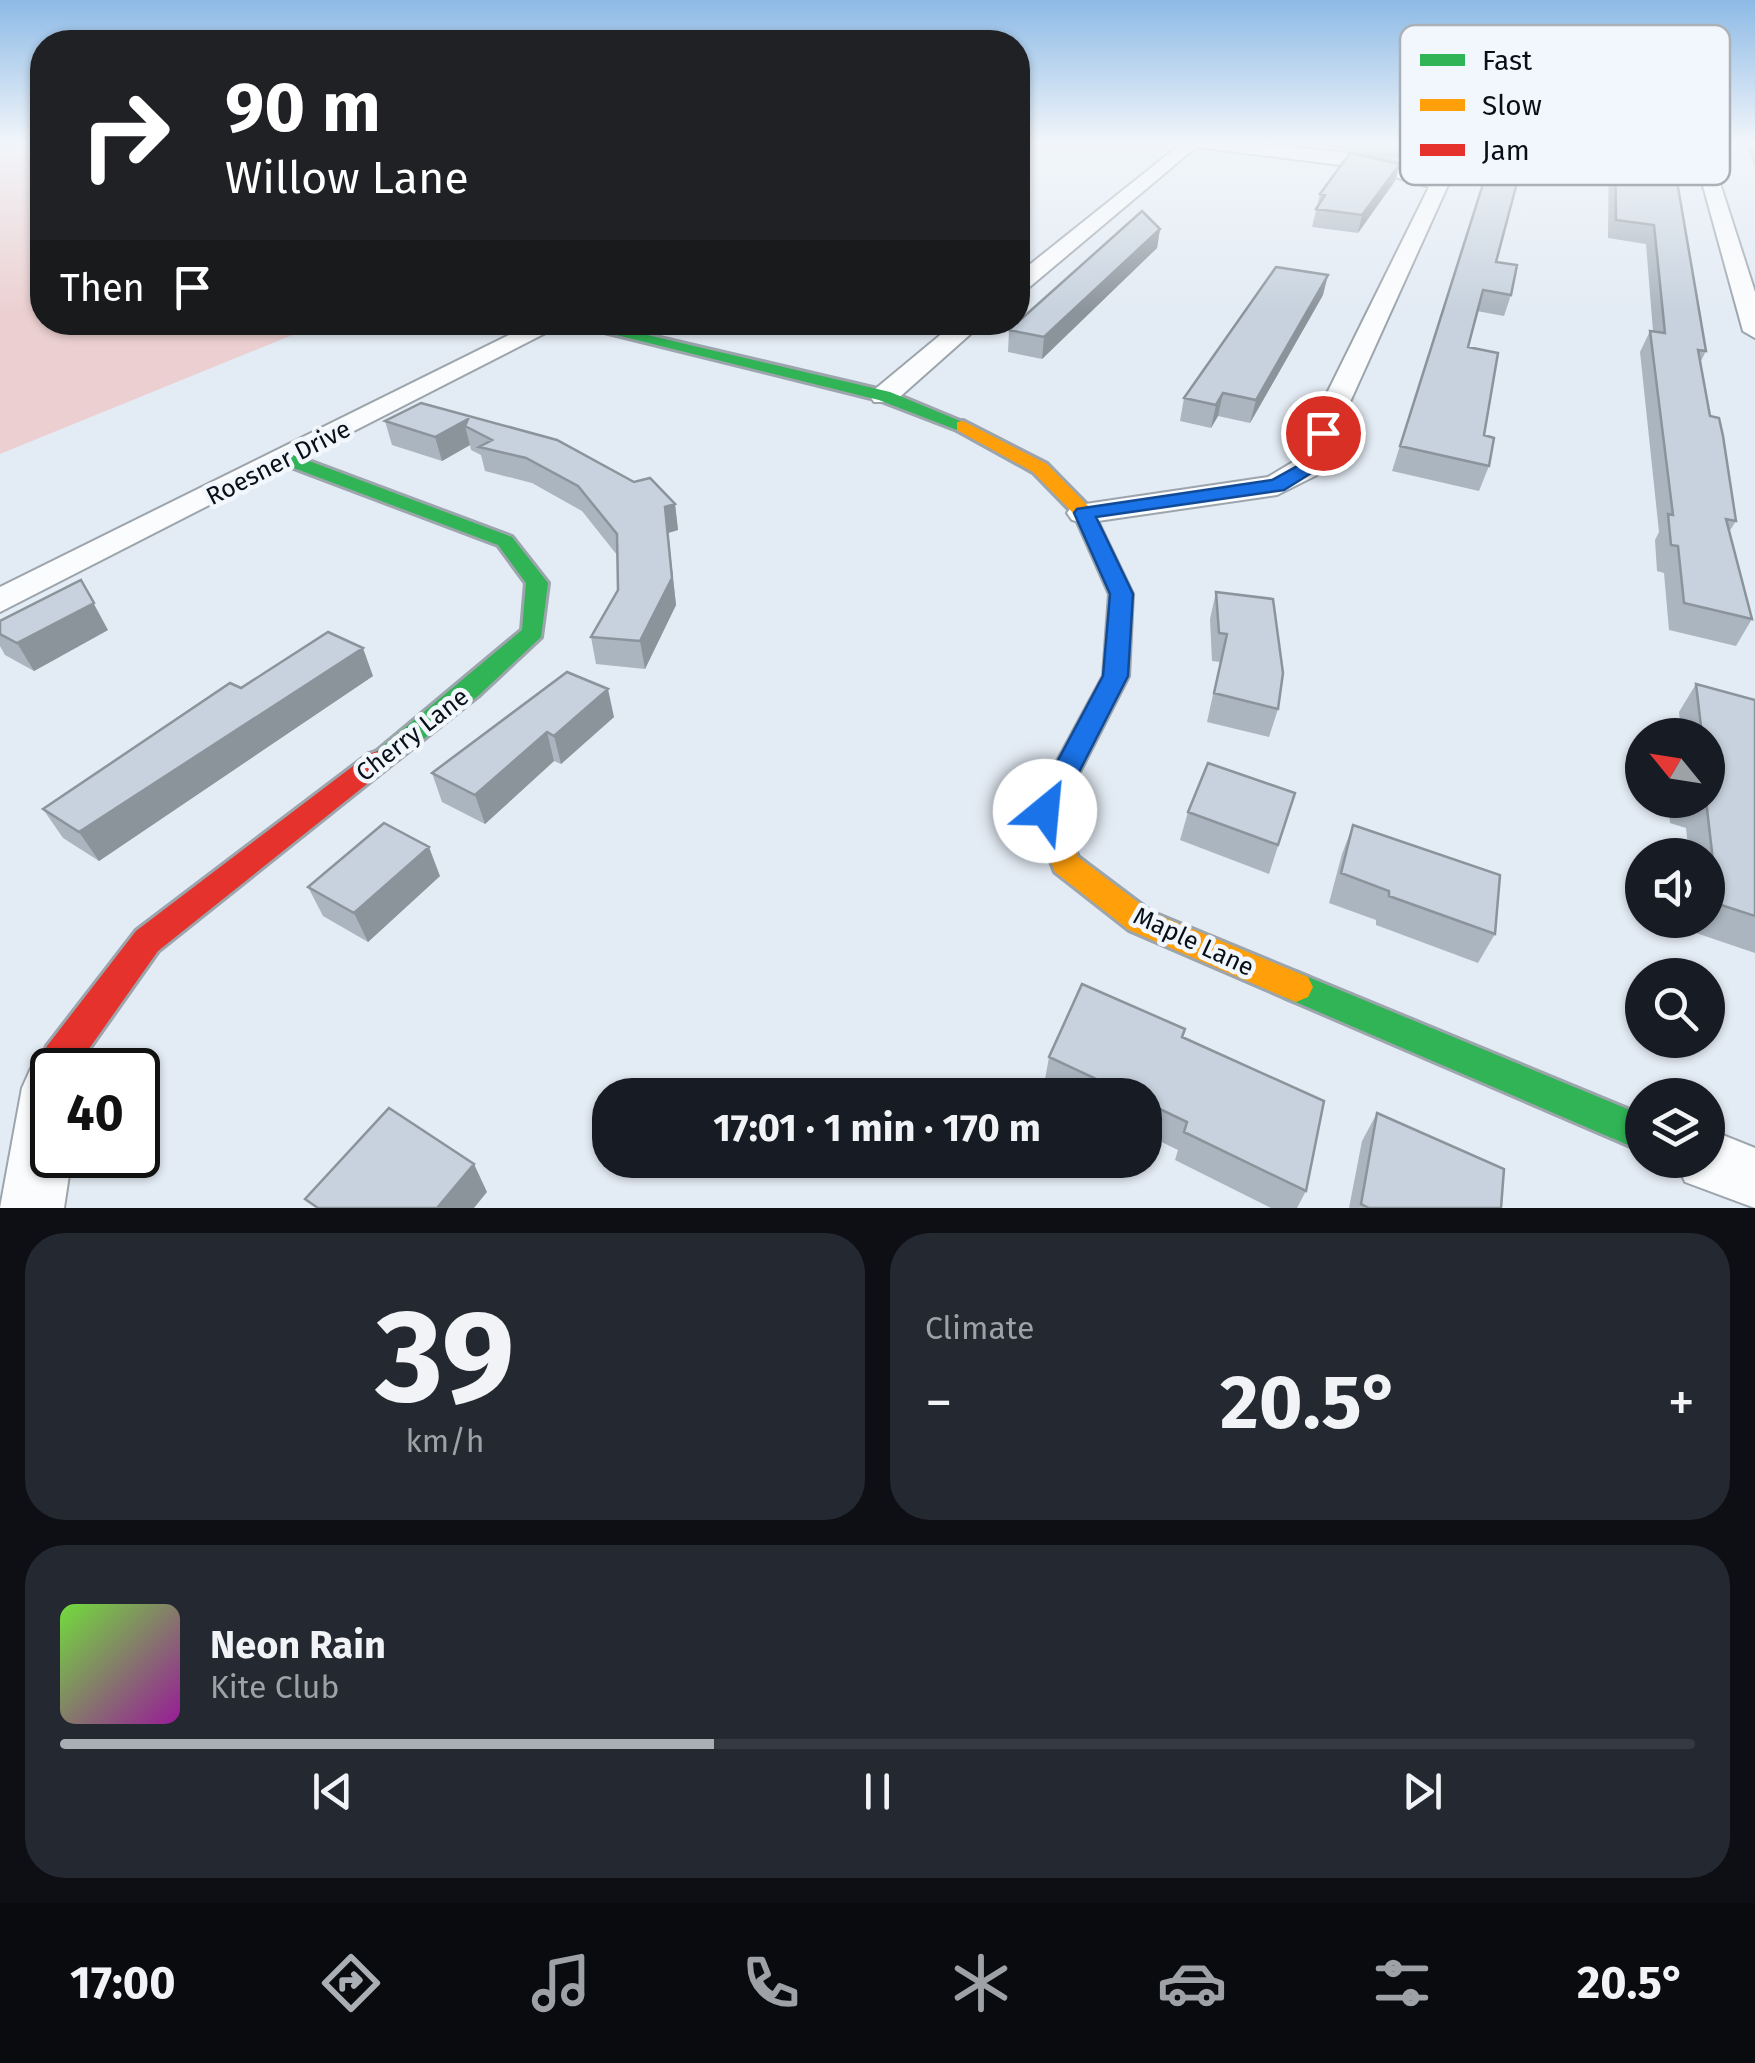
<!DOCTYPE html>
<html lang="en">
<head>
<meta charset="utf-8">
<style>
  body { margin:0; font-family:"Fira Sans",sans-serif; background:#242831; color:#f1f3f6; height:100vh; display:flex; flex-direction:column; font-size:38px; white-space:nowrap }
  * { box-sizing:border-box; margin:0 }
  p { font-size:32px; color:#9ea1a6 }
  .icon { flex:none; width:55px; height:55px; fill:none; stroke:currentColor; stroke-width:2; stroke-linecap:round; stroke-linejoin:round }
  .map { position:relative; height:1208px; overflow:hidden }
  .side { display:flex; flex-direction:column; gap:25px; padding:25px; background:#0d0f14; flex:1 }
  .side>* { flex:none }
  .guide { position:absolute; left:30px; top:30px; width:1000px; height:305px; border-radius:40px; box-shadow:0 2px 8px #0004; background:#202124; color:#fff; overflow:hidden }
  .needle { width:65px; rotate:300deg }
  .fabs { position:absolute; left:1625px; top:718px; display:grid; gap:20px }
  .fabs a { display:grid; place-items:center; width:100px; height:100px; border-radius:50%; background:#171b24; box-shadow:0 2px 8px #0004; font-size:50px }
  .speed { position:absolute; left:30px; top:1048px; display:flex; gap:20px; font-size:50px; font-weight:700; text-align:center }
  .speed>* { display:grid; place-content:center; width:130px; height:130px; border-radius:50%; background:#171b24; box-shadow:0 2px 8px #0004; line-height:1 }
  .speed .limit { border:5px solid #111; border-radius:15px; background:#fff; color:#111 }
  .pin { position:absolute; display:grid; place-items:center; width:85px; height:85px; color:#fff; margin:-42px; border:5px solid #fff; border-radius:50%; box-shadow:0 2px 10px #0007 }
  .me { position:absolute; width:110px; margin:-55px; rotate:28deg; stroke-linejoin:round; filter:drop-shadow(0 0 8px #0008) }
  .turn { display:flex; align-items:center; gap:35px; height:210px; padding:0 30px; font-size:45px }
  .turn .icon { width:130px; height:130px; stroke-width:2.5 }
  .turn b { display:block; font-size:70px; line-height:85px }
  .then { display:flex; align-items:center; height:95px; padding:0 30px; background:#0003; gap:20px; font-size:38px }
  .big { font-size:75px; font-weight:700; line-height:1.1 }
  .side .tile { flex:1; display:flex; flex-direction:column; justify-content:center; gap:15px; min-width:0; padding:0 35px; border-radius:40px; background:#242831 }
  .side .dial { align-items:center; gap:0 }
  .dial b { font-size:130px; line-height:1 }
  .song { display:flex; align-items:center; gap:30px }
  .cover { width:120px; height:120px; border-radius:15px; background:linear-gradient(135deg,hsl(100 70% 55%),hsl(300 70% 35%)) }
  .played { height:10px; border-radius:5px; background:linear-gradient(90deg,#aaafb5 40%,#363941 40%) }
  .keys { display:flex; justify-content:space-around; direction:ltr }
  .heat { display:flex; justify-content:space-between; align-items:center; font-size:55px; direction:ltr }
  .side .tiles { flex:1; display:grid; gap:25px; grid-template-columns:1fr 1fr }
  .tile:last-child { grid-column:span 2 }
  .trip { position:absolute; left:592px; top:1078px; width:570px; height:100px; border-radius:40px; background:#171b24; box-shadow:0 2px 8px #0004; font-weight:700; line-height:100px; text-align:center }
  .tab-bar { display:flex; height:160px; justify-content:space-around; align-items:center; background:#090b0e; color:#9ea1a6 }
  .tab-bar .icon { width:70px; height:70px }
  .tab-bar .on { color:#aaafb5 }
  .tab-bar b { font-size:45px; color:#f1f3f6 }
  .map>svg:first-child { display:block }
</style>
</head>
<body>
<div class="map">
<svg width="1755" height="1208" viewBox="0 0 1755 1208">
  <rect width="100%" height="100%" fill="#e3ebf4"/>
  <path fill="#ecd0d1" d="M 0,143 L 42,143 L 42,322 L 322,323 L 0,454 Z"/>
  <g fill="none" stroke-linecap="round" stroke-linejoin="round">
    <defs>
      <path id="street" d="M 1182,143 C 1236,143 1412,148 1448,185 L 1317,475 L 1277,495 L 1084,523 L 1072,520 L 1067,513 L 1072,506 L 1268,477 L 1293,462 L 1429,187 L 1365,168 L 1196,147 L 1026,290 L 1018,292 L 1018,274 Z
        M 1637,143 L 1687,143 L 1709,149 L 1755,292 L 1755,338 L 1743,331 L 1694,153 Z
        M 535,322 L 567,322 L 0,612 L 0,587 Z
        M 956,322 L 984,322 L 894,402 L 874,402 L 870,396 L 874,390 Z
        M 52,1059 L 74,1070 L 52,1070 L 52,1155 L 72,1155 L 64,1208 L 0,1208 L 22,1088 L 31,1068 Z
        M 1708,1129 L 1755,1148 L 1755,1208 L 1685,1182 L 1675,1160 L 1708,1160 Z"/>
      <path id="fast" d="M 564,322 L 592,322 L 890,392 L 972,426 L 963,431 L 957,430 L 879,400 Z
        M 285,452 L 512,537 L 548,583 L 541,637 L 478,696 L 387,768 L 378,771 L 369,768 L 365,761 L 522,630 L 526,583 L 498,545 L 278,462 L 278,454 Z
        M 1296,972 L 1642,1115 L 1642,1151 L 1284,997 L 1279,987 L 1284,977 Z"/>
      <path id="slow" d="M 963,421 L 1047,464 L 1091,509 L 1132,594 L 1128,676 L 1059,811 L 1078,857 L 1151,912 L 1308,977 L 1313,987 L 1308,997 L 1296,1002 L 1284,997 L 1129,930 L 1055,872 L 1031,811 L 1104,676 L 1110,594 L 1075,515 L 1033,472 L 957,430 L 957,422 Z"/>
      <path id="jam" d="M 378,751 L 387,754 L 391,761 L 387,768 L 158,951 L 74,1070 L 52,1070 L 52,1085 L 43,1082 L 38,1070 L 47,1046 L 136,931 L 369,754 Z"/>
    </defs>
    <use href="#street" stroke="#9ca4ac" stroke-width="4"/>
    <use href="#fast" stroke="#9ca4ac" stroke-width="6"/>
    <use href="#slow" stroke="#9ca4ac" stroke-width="6"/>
    <use href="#jam" stroke="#9ca4ac" stroke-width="6"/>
    <use href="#street" fill="#fbfcfd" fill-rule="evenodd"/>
    <use href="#fast" fill="#30b455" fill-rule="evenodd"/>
    <use href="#slow" fill="#ff9f0a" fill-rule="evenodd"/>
    <use href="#jam" fill="#e5322d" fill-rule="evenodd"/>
  </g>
  <path fill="#abb5bf" d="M 1287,143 L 1457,143 L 1429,161 L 1408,157 L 1406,161 L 1322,146 Z
    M 1609,143 L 1643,143 L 1647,175 L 1706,351 L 1700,363 L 1710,416 L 1736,521 L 1729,532 L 1752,619 L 1736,646 L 1669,630 L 1664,573 L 1657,571 L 1655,540 L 1659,532 L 1640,352 L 1650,331 L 1653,331 L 1646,244 L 1608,238 Z
    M 1745,143 L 1755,143 L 1755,167 Z
    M 1495,146 L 1496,262 L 1511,295 L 1504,316 L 1477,311 L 1468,347 L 1489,466 L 1479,491 L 1392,471 Z
    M 1400,164 L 1395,181 L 1358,233 L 1312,227 L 1320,194 Z
    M 1160,229 L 1157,248 L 1042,359 L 1008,352 L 1009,330 Z
    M 1323,295 L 1250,423 L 1218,416 L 1211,428 L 1180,421 L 1184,398 Z
    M 421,403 L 675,504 L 678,530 L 668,533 L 676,605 L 645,669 L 596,664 L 591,637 L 618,590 L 617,555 L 582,511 L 532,483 L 485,471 L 481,455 L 471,450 L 470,445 L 442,461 L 392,445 L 385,421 Z
    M 1216,592 L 1278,709 L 1269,737 L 1207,722 L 1220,662 L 1212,661 L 1210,619 Z
    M 0,621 L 108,630 L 34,671 L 5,655 L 0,646 Z
    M 567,672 L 614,717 L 561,764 L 554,761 L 485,824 L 442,802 L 432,773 Z
    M 373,676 L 99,861 L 63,838 L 43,809 L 241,688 Z
    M 1696,684 L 1755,700 L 1755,953 L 1696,933 L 1695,920 L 1708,920 L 1708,855 L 1689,855 L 1686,828 L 1670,823 L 1668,800 L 1708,800 L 1708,735 L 1681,735 L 1679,712 Z
    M 1295,793 L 1269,874 L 1180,840 L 1188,812 Z
    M 1353,825 L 1495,934 L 1478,963 L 1376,925 L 1376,920 L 1329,903 L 1342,854 Z
    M 440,876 L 368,942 L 323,916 L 308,887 Z
    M 1182,1037 L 1306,1191 L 1297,1208 L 1271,1208 L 1175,1160 L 1178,1150 L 1145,1134 L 1145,1095 L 1064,1095 L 1044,1085 L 1049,1057 Z
    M 1377,1113 L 1501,1208 L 1349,1208 L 1362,1141 Z"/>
  <path fill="#8b939b" d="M 1438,143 L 1457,143 L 1429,161 L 1433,145 Z
    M 1400,164 L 1395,181 L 1358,233 L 1362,215 Z
    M 1160,229 L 1157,248 L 1042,359 L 1044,337 Z
    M 1328,275 L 1323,295 L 1250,423 L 1256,400 Z
    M 1223,393 L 1218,416 L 1211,428 L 1216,405 Z
    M 468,419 L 465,426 L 470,445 L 442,461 L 435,437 Z
    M 675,504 L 678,530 L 668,533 L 676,605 L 645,669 L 640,641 L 665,507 Z
    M 81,580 L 108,630 L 34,671 L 17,643 Z
    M 363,648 L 373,676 L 99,861 L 79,832 Z
    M 608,689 L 614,717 L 561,764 L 554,736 Z
    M 547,732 L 554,761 L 485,824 L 475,795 Z
    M 429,847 L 440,876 L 368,942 L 354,913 Z
    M 474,1164 L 487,1192 L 474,1208 L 437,1208 Z"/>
  <path fill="#c7d2de" stroke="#8b939b" stroke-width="2.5" d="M 1615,143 L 1643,143 L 1647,175 L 1674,178 L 1678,187 L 1706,351 L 1698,350 L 1710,416 L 1719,418 L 1723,436 L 1736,521 L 1726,519 L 1752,619 L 1684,603 L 1678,546 L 1671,545 L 1668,514 L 1673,515 L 1650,331 L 1665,333 L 1654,225 L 1616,220 Z
    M 1495,146 L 1523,160 L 1496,262 L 1517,265 L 1511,295 L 1483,290 L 1468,347 L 1498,353 L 1484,435 L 1494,438 L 1489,466 L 1400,446 Z
    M 1350,153 L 1400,164 L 1362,215 L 1316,209 L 1325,195 L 1320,194 Z
    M 1142,211 L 1160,229 L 1044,337 L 1009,330 Z
    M 1276,267 L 1328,275 L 1256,400 L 1223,393 L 1216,405 L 1184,398 Z
    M 421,403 L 557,440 L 634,482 L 650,478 L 675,504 L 665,507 L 672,578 L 640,641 L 591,637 L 618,590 L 617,534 L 578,486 L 526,458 L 479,447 L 492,440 L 465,426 L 468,419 L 435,437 L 385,421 Z
    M 81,580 L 94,603 L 17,643 L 0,634 L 0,621 Z
    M 1216,592 L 1273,599 L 1283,673 L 1278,709 L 1214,693 L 1227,634 L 1219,633 Z
    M 328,632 L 363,648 L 79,832 L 43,809 L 230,683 L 241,688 Z
    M 567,672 L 608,689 L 554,736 L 547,732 L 475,795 L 432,773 Z
    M 1696,684 L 1755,700 L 1755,916 L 1718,904 L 1706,800 L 1708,800 L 1708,735 L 1702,735 Z
    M 1208,763 L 1295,793 L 1278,845 L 1188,812 Z
    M 384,823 L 429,847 L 354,913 L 308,887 Z
    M 1353,825 L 1500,875 L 1495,934 L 1389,896 L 1389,891 L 1341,873 Z
    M 1082,984 L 1185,1029 L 1182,1037 L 1324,1101 L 1306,1191 L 1184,1132 L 1187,1122 L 1145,1102 L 1145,1095 L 1130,1095 L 1049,1057 Z
    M 389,1108 L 474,1164 L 437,1208 L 318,1208 L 305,1199 Z
    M 1377,1113 L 1504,1169 L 1501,1208 L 1369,1208 L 1361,1204 Z"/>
  <linearGradient id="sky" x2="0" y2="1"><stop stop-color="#8dbae6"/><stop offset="0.46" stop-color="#f2f6fa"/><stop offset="1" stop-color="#f2f6fa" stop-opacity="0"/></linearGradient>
  <rect width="1755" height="312" fill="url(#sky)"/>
  <path fill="#1a73e8" stroke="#114b97" stroke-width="2.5" d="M 1323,427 L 1332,433 L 1313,472 L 1284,490 L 1096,517 L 1133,594 L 1128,676 L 1055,819 L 1035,819 L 1031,811 L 1103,676 L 1110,594 L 1074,513 L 1077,509 L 1272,480 L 1299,465 L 1314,433 Z"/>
  <g text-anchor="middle" stroke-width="9" stroke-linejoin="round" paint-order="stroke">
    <g font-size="25" fill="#070f18" stroke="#f2f7fd">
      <text transform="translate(278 462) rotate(-27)" y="9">Roesner Drive</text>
      <text transform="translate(412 734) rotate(-38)" y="9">Cherry Lane</text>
      <text transform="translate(1194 941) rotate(25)" y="9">Maple Lane</text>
    </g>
  </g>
  <rect x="1400" y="25" width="330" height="160" rx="15" fill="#f2f7fd" stroke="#acb1b8" stroke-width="2.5"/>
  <rect x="1420" y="54" width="45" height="12" fill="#30b455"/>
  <rect x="1420" y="99" width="45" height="12" fill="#ff9f0a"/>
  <rect x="1420" y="144" width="45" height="12" fill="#e5322d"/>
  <g font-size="28" fill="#070f18">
    <text x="1482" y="70">Fast</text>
    <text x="1482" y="115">Slow</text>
    <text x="1482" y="160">Jam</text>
  </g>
</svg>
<div class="fabs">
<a><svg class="needle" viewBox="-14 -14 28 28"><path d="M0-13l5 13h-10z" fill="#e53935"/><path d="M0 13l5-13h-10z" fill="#9ea1a6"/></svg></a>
<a><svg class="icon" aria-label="sound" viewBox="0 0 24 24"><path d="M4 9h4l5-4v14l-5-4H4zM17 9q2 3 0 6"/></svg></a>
<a><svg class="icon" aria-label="search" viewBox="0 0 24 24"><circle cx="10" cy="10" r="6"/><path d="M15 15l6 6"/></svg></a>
<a><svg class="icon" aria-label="layers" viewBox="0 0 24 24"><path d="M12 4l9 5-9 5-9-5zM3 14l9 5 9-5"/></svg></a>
</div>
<div class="speed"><div class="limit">40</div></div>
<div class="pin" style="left:1323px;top:433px;background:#d93025"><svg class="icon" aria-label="arrive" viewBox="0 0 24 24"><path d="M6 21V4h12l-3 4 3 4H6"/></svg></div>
<svg class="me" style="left:1045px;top:811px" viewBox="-20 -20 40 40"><circle r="19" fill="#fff"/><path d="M0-13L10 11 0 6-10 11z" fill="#1a73e8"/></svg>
<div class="trip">17:01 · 1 min · 170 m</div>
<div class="guide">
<div class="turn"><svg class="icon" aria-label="right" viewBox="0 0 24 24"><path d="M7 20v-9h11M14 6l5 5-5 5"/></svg><div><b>90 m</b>Willow Lane</div></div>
<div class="then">Then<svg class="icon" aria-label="arrive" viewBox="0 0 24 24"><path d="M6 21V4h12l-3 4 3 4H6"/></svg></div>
</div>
</div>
<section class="side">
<div class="tiles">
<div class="tile dial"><b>39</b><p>km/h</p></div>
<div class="tile"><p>Climate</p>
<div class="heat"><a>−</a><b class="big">20.5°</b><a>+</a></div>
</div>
<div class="tile">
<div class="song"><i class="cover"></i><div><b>Neon Rain</b><p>Kite Club</p></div></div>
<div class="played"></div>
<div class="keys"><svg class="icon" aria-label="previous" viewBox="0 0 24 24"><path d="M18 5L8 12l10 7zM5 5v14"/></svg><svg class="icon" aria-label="pause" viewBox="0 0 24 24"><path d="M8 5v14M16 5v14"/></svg><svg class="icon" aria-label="next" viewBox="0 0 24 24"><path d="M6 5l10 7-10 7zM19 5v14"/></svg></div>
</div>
</div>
</section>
<nav class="tab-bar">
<b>17:00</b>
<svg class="icon on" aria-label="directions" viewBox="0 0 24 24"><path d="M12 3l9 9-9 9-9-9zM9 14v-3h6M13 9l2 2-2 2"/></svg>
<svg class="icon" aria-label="music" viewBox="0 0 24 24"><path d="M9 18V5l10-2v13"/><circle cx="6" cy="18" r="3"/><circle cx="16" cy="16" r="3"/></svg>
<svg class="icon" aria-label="phone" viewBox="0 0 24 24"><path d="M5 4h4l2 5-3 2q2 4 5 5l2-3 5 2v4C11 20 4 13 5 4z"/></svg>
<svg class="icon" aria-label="climate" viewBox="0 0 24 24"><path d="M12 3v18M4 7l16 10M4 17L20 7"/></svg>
<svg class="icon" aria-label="car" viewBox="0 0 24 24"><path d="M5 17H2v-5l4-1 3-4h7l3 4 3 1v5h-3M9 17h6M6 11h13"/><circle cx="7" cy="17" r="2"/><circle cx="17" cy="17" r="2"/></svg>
<svg class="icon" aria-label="filters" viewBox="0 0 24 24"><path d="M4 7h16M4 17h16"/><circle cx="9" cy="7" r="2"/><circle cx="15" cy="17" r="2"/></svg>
<b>20.5°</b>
</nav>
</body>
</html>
